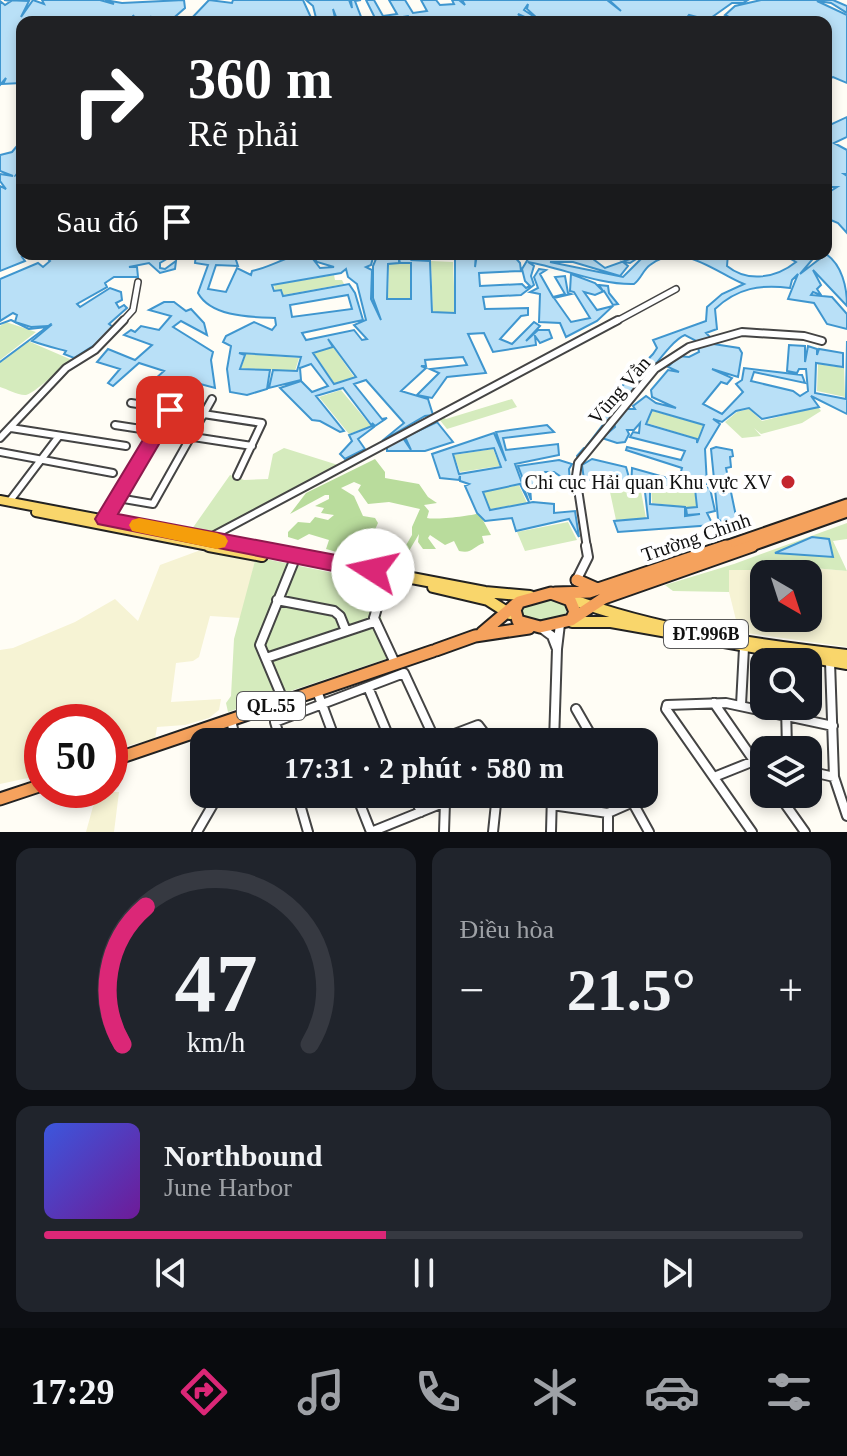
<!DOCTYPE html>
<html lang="vi">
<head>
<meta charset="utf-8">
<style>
  body { margin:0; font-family:"Times New Roman",serif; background:#20242c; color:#f1f3f6; height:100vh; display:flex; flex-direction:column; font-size:30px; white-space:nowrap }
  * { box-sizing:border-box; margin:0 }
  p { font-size:26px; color:#9ea1a6 }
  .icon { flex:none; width:44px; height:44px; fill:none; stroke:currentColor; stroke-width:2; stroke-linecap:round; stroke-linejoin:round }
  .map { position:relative; height:832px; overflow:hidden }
  .panel { display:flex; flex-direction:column; gap:16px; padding:16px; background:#0d0f14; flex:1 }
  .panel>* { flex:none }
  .hud { position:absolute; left:16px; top:16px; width:816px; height:244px; border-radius:16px; box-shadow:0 4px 12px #0003; background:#202124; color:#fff; overflow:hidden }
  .needle { width:52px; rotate:141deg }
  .buttons { position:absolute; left:750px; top:560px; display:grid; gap:16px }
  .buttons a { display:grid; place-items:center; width:72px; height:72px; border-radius:16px; background:#171b24; box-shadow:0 4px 12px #0003; font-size:40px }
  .speed { position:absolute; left:24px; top:704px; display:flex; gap:16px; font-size:40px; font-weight:700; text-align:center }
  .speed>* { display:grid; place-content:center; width:104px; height:104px; border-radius:50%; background:#171b24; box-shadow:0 4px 12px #0003; line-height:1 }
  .speed .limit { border:12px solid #d22; background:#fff; color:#111 }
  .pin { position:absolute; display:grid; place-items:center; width:68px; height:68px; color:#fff; margin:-34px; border-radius:16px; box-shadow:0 4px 12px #0006 }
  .me { position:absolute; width:88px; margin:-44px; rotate:280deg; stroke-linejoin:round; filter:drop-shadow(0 0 6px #0008) }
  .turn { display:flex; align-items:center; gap:28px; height:168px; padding:0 40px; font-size:36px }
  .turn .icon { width:104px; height:104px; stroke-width:2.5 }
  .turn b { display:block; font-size:56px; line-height:68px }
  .then { display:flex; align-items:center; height:76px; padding:0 40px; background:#0003; gap:16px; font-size:30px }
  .big { font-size:60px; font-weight:800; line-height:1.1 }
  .panel .card { flex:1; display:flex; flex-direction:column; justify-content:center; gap:12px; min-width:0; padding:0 28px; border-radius:16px; background:#20242c }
  .panel .dial { align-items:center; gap:0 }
  .dial svg { height:208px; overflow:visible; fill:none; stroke:#363941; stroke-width:7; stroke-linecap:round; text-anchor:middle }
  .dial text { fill:#f1f3f6; stroke:none }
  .song { display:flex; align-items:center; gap:24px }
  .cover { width:96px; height:96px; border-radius:12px; background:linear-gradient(135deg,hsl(230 70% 55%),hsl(280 70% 35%)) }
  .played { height:8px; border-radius:4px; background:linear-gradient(90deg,#db2777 45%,#363941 45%) }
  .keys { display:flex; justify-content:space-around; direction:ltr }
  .heat { display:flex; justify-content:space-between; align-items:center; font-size:44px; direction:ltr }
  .panel .tiles { flex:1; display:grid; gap:16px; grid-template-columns:1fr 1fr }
  .card:last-child { grid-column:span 2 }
  .trip { position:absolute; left:190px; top:728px; width:468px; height:80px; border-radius:16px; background:#171b24; box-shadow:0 4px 12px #0003; font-weight:800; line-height:80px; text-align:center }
  .tabs { display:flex; height:128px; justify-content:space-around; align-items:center; background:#090b0e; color:#9ea1a6 }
  .tabs .icon { width:56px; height:56px }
  .tabs .active { color:#db2777 }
  .tabs b { font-size:36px; color:#f1f3f6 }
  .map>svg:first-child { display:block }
</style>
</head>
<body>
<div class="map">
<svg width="847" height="832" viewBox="0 0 847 832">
  <rect width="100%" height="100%" fill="#fffdf5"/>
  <path fill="#f6f3d4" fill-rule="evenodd" d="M 198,551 L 256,557 L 241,618 L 210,616 L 199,657 L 193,661 L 176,663 L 171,702 L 221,699 L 219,710 L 209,718 L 185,725 L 157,727 L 155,739 L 110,750 L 110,722 L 42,722 L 42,775 L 0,784 L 0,650 L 13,648 L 75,622 L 115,599 L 138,621 L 160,565 Z
    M 780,565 L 847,571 L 847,647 L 739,632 L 729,592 L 728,570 L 772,570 ZM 764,574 L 808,574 L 808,618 L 764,618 Z
    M 97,792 L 119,792 L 114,832 L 86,832 Z"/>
  <path fill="#d5ebbd" d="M 431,261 L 453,262 L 455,312 L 433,312 Z
    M 389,264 L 410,264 L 410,299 L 388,298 Z
    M 334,275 L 335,280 L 342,280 L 344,284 L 283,295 L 282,290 L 275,290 L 274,285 Z
    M 6,322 L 36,332 L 0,360 L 0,326 Z
    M 28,341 L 72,360 C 63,366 32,396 25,395 C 17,395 7,389 0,387 L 0,363 Z
    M 333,347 L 354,377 L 335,384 L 314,353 Z
    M 246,354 L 299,358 L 295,371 L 241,368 Z
    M 818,364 L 844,368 L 845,397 L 817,391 Z
    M 341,390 L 371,426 L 349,434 L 319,397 Z
    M 512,399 L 517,407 L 447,429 L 439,419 L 442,416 L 446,419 Z
    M 818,407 L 821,411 L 802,423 L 761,434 L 754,428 L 761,436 L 742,438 L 725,422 L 737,412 L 749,409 L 762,421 Z
    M 653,411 L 703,425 L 698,439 L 647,423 Z
    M 284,448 L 338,465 L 211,536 L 193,533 L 192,529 L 230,475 L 244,480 L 268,479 L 273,454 Z
    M 493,449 L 500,466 L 460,472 L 454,455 Z
    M 519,485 L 527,503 L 490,509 L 483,492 Z
    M 651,486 L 694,489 L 697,508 L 652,503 Z
    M 641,491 L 646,518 L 616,520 L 610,492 Z
    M 568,522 L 577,540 L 525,551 L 517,532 Z
    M 847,523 L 847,539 L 833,541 L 847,571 L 780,565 L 772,570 L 729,570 L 729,592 L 673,591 L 665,585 L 734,564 Z
    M 256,557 L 382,583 C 383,594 380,605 381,615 C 382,631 393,643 386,659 L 228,712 L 226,703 L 231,696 L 234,639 Z
    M 549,599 L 566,604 L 566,617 L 533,624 L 521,616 L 520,608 L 523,604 Z"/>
  <path fill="#b9dc9c" d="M 375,459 L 385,472 L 385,478 L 419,484 L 428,497 L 437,503 L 424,505 L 429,511 L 427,518 C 435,520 472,516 479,513 L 491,535 L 482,536 L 484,543 C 472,547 473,554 459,551 L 454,541 L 445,545 L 430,535 L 428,538 L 436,549 L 423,549 L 418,542 L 419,534 L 409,551 L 402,552 L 412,535 L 412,527 L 420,509 L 389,502 L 368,504 L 358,490 L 361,485 L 354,482 L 341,488 L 354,496 L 363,516 L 375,518 L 378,523 L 373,534 L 386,538 L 383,547 L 376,548 L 378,551 L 351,548 L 340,553 L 326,549 L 329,540 L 309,534 L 298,540 L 288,537 L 288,532 L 298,522 L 310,523 L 315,517 L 328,520 L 334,515 L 321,513 L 324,508 L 315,506 L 329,499 L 329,495 L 325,495 L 290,514 L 306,493 Z"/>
  <path fill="#b9e0f7" stroke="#3f96cf" stroke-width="2" fill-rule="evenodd" d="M 4,0 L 29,1 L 21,17 L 33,0 L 44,4 L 42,0 L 100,0 L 114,4 L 105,0 L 122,3 L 184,0 L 185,8 L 169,22 L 151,22 L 151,16 L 150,22 L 137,22 L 133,15 L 135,22 L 22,22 L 21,83 L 3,84 L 6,78 L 0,85 L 0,1 L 5,5 L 11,1 Z
    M 209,0 L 232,3 L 233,0 L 303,0 L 313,22 L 188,22 Z
    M 306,0 L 349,0 L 352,8 L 351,0 L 361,0 L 355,1 L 363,22 L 338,22 L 333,9 L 336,22 L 317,22 L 313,6 Z
    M 366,0 L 374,0 L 383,16 L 397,14 L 389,0 L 405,0 L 413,13 L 427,11 L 421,0 L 436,0 L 440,5 L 454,4 L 452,0 L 459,0 L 465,5 L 462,0 L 607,0 L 621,11 L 609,0 L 748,0 L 743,3 L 732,3 L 708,20 L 689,15 L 685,20 L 666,22 L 529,22 L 537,18 L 527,9 L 528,4 L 524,10 L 533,16 L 524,22 L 516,22 L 525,17 L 518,14 L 521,17 L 512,22 L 411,22 L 408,16 L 402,17 L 409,22 L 377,22 Z
    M 761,0 L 833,0 L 847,6 L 847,13 L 831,3 L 817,1 L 847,15 L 847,83 L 833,77 L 826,80 L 826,74 L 829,75 L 826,72 L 826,22 L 779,22 L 782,21 L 779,18 L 772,22 L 712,22 L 729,17 L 725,15 L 735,6 Z
    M 847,117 L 847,137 L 834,143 L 847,150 L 847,174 L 844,174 L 847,176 L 847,233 L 838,223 L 826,218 L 826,194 L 837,187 L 826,187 L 826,123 L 830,125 Z
    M 22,140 L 22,167 L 16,175 L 22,173 L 22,189 L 18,192 L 22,195 L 22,254 L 30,254 L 22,257 L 25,261 L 0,271 L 0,186 L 6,189 L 0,181 L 0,174 L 13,176 L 0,171 L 0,155 L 12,152 Z
    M 43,254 L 175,254 L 160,263 L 160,268 L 165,269 L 176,261 L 175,269 L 160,273 L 149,263 L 129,267 L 137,267 L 138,277 L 114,277 L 105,283 L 107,287 L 77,304 L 80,307 L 110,288 L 121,292 L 122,300 L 116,303 L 119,308 L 124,305 L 127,308 L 109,324 L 113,327 L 96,344 L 74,358 L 64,354 L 66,351 C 55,348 46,346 32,341 L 50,326 L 31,327 L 15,322 L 17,315 L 13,313 L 0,321 L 0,279 L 38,263 L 43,267 L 50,261 Z
    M 196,254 L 234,254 L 238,266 L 216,265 L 208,289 L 226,292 L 237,268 L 251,275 L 252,271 C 272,267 289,254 309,254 L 320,268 L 334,267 L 317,262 L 311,254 L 374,254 L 371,265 L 366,267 L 372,270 L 371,299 L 381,320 L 373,298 L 373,266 L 378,254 L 417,254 L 412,260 L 430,261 L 432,312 L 455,313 L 455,254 L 476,254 L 475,267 L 477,254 L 513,255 L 520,263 L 521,271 L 479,273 L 480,286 L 522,284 L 526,288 L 530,286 L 525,281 L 522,269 L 528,259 L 519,254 L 533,254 L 543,258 L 544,254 L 603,254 L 606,256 L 593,259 L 605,268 L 644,254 L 630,263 L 623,262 L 628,266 L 620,276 L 573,262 L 550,262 L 623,277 L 641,259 L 660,254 L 728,254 L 727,266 C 748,283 776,278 796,262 L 791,259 L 802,254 L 817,254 L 800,274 L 826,254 C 842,265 847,287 847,306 L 813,270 L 821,285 L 817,289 L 821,295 L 813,292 L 811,295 L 832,297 L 847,314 L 847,329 L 827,324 L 814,303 L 788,299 L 798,274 L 792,280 L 790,288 C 761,284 737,288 715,309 L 717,329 L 706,333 L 711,338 L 698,342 L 685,335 C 669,341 645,382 631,392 C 624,398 616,400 609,407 L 608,411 L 615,415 L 582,452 L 605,422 L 599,410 L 653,354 L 657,348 L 653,340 L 706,321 L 707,307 L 722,294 L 744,284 C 716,273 681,240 650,265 C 643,270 641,279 634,284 C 598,285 563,268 528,262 L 534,266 L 531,276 L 534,285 L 521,295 L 483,297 L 485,309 L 528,308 L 528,315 L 521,316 L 500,339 L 512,344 L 534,322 L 540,326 L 526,341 L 538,330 L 549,330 L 552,338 L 540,343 L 535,336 L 536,345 L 493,352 L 484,333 L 468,334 L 486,373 L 447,377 L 432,398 L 417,395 L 439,373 L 430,369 L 467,365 L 463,357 L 425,360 L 426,366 L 421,366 L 426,368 L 401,391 L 428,399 L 433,415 L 425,416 L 382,441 L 404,423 L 366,380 L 354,384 L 382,419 L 387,418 L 375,426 L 372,423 L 374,427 L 358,439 L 365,449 L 345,459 L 340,454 L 352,441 L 349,435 L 372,426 L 343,388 L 316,396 L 344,431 L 340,432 L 320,421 L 312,420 L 280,388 L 301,381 L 312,392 L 328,386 L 311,364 L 300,368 L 301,380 L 269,388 L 273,370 L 297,371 L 301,357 L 239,353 L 245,355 L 240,369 L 270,370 L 267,389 L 247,395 L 230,392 L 227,369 L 231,346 L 223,342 L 226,336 L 254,322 L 272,330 L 276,325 L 275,318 C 251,317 211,317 198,293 L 208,265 L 195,263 ZM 399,259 L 400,263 L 411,263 L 411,299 L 387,299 L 388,264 L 399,263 ZM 346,269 L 348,277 L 357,284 L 366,320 L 354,325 L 367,339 L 362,340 L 354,330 L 306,340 L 302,333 L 363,320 L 355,293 L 349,284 L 283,296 L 281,290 L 274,291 L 272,285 L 341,273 ZM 348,295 L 352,309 L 292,317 L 290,305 ZM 328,339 L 356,377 L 334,384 L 313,353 L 333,347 Z
    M 539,269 L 546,270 L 540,274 L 553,297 L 565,294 L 555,277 L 565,276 L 568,293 L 571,294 L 554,298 L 571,322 L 590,318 L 574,292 L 570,291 L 571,274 L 595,283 L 603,291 L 599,285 L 608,286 L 609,293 L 618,304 L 613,305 L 604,291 L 595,295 L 584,292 L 597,310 L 613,306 L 597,321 L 566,337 L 560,323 L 539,322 L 540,294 L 530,292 L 538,288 L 534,277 Z
    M 164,302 L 174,302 L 186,311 L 191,309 L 204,323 L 207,335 L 181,321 L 173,327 L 213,352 L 211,360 L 215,388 L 185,380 L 172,396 L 145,388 L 164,371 L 139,363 L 113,386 L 108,383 L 120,369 L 97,362 L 108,349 L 135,360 L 152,345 L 124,335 L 131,330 L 135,332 L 141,326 L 159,330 L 171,316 L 149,310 Z
    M 847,341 L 847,414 L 811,396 L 819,407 L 762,419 L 749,408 L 736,411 L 722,422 L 713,419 L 720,424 L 705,449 L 707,484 L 679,479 L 682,468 L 626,450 L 627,447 L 681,460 L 685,451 L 630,437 L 633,432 L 639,433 L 640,423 L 634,430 L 627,430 L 629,434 L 625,442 L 617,443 L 602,438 L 615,427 L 614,423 L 626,409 L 635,409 L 633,406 L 646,396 L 656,403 L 676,408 L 652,397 L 651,390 L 668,370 L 679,372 L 668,367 L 678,356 L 689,357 L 699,352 L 698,347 L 707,343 L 739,348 L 742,353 L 738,377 L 712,369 L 732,378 L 727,384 L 721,382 L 703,404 L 722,414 L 743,392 L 736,384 L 742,380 L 744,368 L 802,375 L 805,383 L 754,372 L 751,381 L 793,391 L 800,396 L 808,391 L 806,369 L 799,369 L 797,373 L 787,371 L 789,345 L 805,346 L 805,362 L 808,346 L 817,349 L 817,355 L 819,349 L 843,353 L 843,367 L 816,363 L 815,393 L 846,399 ZM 652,410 L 704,425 L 697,443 L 697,439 L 646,424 Z
    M 437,422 L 453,442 L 425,451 L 387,451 L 387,446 L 403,438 L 411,450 L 405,437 Z
    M 547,425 L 554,432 L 503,438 L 506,450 L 558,444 L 559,455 L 515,464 L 529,502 L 520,484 L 483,492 L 490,510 L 533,502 L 554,504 L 554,513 L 575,511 L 579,537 L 569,519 L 516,531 L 512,518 L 485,521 L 477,513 L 465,486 L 469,484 L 460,481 L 460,476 L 459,480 L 440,478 L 432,454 L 494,433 L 506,461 L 496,432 ZM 494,448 L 501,467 L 459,474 L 453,454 Z
    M 716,447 L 732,450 L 733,456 L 730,457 L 731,467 L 726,468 L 737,521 L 724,523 L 718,519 L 711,449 Z
    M 592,459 L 626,467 L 630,481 L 620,484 L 621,488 L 617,489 L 599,480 L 584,480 L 582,465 Z
    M 559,460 L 572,464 L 569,469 L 570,483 L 554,472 L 545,472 L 530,487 L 531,500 L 518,466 Z
    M 632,468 L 682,482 L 683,487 L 650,485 L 650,504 L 685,507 L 685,516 L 700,514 L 687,515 L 686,508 L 697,507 L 695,489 L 685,487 L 684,483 L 710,488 L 715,511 L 707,513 L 713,525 L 618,532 L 614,521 L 648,518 L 645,492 L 631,488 Z
    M 812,537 L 829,539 L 833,557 L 775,553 Z"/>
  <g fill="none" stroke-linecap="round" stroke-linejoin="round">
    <path stroke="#3f96cf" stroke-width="2" d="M 0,324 L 11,320 L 29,329 L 47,327
      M 0,362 L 51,324
      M 577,456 L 584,448"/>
    <defs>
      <path id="minor-far2" d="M 122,322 L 133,310 L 138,282
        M 615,322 L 676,289"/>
      <path id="minor-far1" d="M 131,403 L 262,423 L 237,476
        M 115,425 L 252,446
        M 11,428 L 126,446
        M 0,438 L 66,368 L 95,350 L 124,320
        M 0,452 L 113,473
        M 118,498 L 153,504 L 212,399
        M 9,502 L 59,436
        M 105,519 L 181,391
        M 207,539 L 618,320
        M 587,548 L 576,476 L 578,463 L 655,369 L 689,347 L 742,332 L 804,336 L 822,341"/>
      <path id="minor" d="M 386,578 L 374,618 L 395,663
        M 576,581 L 588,557 L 586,546
        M 277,600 L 334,611 L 340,616 L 346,631
        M 540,627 L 552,636 L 557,649 L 560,624
        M 266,658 L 374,622
        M 830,662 L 834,777 L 847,816
        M 368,687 L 391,742
        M 317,691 L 336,742
        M 284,702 L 260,645 L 294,561
        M 714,703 L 764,775
        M 741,705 L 744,648
        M 786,706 L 787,750
        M 576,709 L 595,742
        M 231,720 L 236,742
        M 554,739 L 571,741 L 590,734
        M 436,741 L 478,725 L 491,742
        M 281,742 L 275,722 L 404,673 L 436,742
        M 554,742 L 557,649
        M 808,771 L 834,777
        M 714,777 L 754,761 L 764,763
        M 297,794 L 308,832
        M 356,794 L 371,832 L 465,794
        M 413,794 L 421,812
        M 628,794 L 649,832
        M 778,794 L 805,832
        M 552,805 L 608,813 L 633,802
        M 608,813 L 608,832
        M 197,832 L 219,794
        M 444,832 L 445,802
        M 493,832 L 497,794
        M 551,832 L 552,794
        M 752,832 L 666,709 L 667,705 L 726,703 L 833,726"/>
      <path id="major-far1" d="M 0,500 L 254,548
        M 36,512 L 219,548"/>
      <path id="major" d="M 209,546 L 262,556
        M 244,546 L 373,570
        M 375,571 L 485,592 L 530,596
        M 433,587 L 488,600 L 510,614
        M 568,598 C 657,631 752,644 847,655
        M 572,622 L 611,622 L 847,664"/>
      <path id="highway-far1" d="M 720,548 L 847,504
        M 746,548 L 847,512"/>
      <path id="highway" d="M 577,580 L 595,588
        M 551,593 L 570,600 L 575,612 L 571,620 L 540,627 L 518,621 L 515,610 L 519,602 Z
        M 555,593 L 589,592 L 726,546
        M 571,620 L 604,598 L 752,546
        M 482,633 L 516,604
        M 436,650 L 475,636 L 529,628
        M 110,761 L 433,651
        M 0,799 L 42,785"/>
    </defs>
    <use href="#minor-far2" stroke="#444" stroke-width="8"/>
    <use href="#minor-far1" stroke="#444" stroke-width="10"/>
    <use href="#minor" stroke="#444" stroke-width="12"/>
    <use href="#major-far1" stroke="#222" stroke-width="12"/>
    <use href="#major" stroke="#222" stroke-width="14"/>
    <use href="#highway-far1" stroke="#222" stroke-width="13"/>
    <use href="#highway" stroke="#222" stroke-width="15"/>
    <use href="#minor-far2" stroke="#fff" stroke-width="5"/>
    <use href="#minor-far1" stroke="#fff" stroke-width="6"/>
    <use href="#minor" stroke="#fff" stroke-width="8"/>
    <use href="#major-far1" stroke="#f9d66b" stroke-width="8"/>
    <use href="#major" stroke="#f9d66b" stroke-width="10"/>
    <use href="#highway-far1" stroke="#f5a25d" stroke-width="9"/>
    <use href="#highway" stroke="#f5a25d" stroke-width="11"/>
  </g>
  <path fill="#db2777" stroke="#8e194d" stroke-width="2" d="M 170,404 L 179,410 L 118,514 L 373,562 L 381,565 L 384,570 L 381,576 L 373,579 L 98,524 L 95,519 L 98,514 L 164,405 Z"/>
  <path fill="#f59e0b" d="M 139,518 L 217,533 L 225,536 L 228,541 L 225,547 L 217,549 L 132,531 L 129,525 L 132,520 Z"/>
  <circle fill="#c4262e" stroke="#fff" stroke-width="3" cx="788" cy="482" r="8"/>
  <g text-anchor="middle" stroke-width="8" stroke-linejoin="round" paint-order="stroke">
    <g fill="#fff" stroke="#585858" stroke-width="2">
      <rect x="664" y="620" width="84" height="28" rx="6"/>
      <rect x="237" y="692" width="68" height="28" rx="6"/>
    </g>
    <g font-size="18" font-weight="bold" fill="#111">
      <text x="706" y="640">ĐT.996B</text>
      <text x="271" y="712">QL.55</text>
    </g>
    <g font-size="20" fill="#111" stroke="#fff">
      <text transform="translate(619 390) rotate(-49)" y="7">Vũng Vằn</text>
      <text transform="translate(696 537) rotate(-19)" y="7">Trường Chinh</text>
    </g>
    <g font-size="20" fill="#111" stroke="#fff" text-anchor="end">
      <text x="772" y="489">Chi cục Hải quan Khu vực XV</text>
    </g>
  </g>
</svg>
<div class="buttons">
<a><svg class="needle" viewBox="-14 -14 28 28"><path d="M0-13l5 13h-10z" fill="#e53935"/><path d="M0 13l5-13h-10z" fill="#9ea1a6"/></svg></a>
<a><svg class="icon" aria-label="search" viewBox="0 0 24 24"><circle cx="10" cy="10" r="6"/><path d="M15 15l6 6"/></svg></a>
<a><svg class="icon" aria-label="layers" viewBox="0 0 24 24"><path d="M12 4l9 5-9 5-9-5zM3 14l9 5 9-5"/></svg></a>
</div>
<div class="speed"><div class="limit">50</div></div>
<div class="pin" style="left:170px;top:410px;background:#d93025"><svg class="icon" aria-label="arrive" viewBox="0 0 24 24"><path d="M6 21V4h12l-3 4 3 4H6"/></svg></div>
<svg class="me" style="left:373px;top:570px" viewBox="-20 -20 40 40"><circle r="19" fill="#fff"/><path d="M0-13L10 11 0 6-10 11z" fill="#db2777"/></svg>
<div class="trip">17:31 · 2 phút · 580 m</div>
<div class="hud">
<div class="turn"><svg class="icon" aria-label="right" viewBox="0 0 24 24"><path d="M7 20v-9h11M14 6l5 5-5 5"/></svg><div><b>360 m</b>Rẽ phải</div></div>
<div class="then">Sau đó<svg class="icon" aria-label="arrive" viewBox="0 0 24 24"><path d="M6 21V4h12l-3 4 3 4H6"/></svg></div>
</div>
</div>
<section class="panel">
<div class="tiles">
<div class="card dial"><svg viewBox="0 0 100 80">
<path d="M14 69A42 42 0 1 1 86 69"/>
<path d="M14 69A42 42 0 0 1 23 16" stroke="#db2777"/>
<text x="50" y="56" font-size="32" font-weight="700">47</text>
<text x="50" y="72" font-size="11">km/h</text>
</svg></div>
<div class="card"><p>Điều hòa</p>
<div class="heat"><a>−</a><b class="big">21.5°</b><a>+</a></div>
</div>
<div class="card">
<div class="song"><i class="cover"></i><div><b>Northbound</b><p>June Harbor</p></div></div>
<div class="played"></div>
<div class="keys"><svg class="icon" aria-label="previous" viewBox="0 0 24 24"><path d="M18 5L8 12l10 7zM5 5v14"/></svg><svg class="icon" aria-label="pause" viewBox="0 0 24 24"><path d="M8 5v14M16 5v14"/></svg><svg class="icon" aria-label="next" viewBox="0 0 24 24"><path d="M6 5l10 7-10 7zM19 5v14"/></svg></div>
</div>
</div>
</section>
<nav class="tabs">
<b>17:29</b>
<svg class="icon active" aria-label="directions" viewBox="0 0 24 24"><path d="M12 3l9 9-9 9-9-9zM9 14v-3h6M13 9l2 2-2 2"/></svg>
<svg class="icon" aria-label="music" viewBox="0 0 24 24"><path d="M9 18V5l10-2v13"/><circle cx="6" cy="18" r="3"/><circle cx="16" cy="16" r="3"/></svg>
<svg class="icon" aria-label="phone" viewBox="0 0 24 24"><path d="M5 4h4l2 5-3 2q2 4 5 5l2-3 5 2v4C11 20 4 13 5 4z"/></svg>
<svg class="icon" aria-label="climate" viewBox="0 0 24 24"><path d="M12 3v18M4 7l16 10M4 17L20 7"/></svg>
<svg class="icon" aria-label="car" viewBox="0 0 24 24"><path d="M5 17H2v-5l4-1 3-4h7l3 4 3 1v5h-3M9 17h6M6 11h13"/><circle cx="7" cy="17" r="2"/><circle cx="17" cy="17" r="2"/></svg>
<svg class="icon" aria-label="filters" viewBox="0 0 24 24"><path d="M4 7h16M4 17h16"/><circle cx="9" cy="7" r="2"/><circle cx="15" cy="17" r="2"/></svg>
</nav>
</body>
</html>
